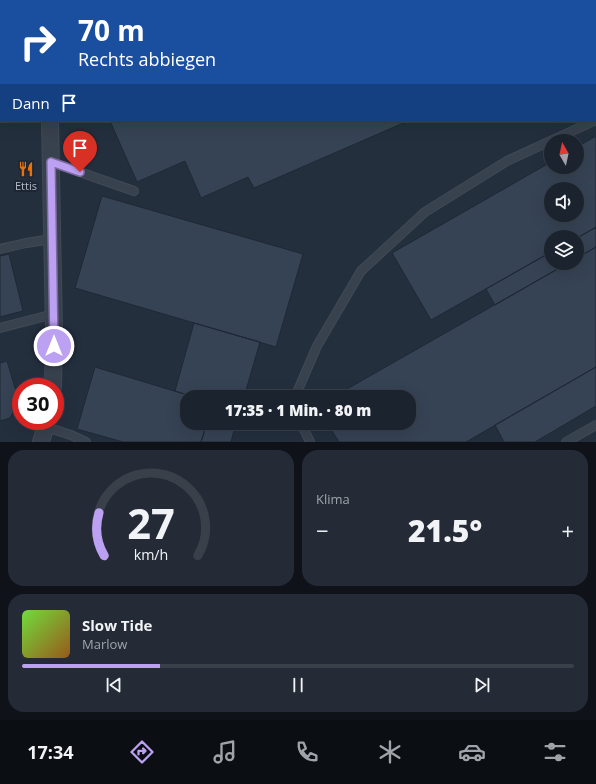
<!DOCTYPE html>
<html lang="de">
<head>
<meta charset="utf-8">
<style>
  body { margin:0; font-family:"Open Sans",sans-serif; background:#242b36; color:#f1f3f6; height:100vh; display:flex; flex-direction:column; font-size:15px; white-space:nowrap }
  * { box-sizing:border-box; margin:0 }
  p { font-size:13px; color:#a0a4aa }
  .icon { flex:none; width:22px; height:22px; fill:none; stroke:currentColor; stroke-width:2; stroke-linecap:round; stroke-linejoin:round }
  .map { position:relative; height:442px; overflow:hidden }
  .side { display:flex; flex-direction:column; gap:8px; padding:8px; background:#0f1319; flex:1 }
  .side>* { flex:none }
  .top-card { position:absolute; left:0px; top:0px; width:596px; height:122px; box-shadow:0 4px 16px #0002,0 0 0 1px #39404a; background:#1a4fa0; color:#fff; overflow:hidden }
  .needle { width:26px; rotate:351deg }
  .buttons { position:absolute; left:544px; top:134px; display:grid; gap:8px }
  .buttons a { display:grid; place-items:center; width:40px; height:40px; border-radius:50%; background:#1b232e; box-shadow:0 4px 16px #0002,0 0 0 1px #39404a; font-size:20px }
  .speed { position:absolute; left:12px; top:378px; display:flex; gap:8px; font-size:20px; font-weight:700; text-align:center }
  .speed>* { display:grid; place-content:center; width:52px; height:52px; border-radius:50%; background:#1b232e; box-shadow:0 4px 16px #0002,0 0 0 1px #39404a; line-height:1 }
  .speed .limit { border:6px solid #d22; background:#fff; color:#111 }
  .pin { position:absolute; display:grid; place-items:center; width:34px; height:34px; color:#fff; margin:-41px -17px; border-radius:50% 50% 50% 0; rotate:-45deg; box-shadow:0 0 4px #0007 }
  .pin .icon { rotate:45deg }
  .me { position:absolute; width:44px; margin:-22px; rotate:0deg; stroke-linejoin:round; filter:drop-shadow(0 0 3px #0008) }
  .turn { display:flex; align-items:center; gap:14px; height:84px; padding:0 12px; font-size:18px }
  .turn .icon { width:52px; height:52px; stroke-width:2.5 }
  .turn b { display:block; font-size:28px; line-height:34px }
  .then { display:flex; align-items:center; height:38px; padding:0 12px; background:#0003; gap:8px; font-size:15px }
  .big { font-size:30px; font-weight:800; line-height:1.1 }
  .side .card { flex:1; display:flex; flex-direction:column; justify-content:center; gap:6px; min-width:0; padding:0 14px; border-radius:16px; background:#242b36 }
  .side .dial { align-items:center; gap:0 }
  .dial svg { height:104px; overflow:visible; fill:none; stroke:#39404a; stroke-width:7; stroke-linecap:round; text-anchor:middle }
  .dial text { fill:#f1f3f6; stroke:none }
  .song { display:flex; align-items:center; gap:12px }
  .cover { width:48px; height:48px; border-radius:6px; background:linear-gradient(135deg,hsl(100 70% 55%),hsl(30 70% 35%)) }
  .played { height:4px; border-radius:2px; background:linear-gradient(90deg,#bca0f2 25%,#39404a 25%) }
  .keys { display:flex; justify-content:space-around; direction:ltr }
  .heat { display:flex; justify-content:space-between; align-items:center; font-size:22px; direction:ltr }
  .side .tiles { flex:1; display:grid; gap:8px; grid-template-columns:1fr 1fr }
  .card:last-child { grid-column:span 2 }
  .trip { position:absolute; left:180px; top:390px; width:236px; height:40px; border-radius:16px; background:#1b232e; box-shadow:0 4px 16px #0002,0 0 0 1px #39404a; font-weight:800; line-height:40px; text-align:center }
  .tab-bar { display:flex; height:64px; justify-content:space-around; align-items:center; background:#0b0e12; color:#a0a4aa }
  .tab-bar .icon { width:28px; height:28px }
  .tab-bar .active { color:#bca0f2 }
  .tab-bar b { font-size:18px; color:#f1f3f6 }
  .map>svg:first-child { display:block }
</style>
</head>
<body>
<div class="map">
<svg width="596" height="442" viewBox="0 0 596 442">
  <rect width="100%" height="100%" fill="#242f3e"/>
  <path fill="#364354" stroke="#1f2835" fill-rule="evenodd" d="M 249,0 L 515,0 L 516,1 L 246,1 Z
    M 110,121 L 408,121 L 254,188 L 248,177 L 201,198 L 185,161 L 137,182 Z
    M 596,136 L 596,227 L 577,238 L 551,237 L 551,252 L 431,320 L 392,253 L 551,162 L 551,167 L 577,167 L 577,147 ZM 551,189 L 577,189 L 577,215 L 551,215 Z
    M 102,196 L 303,254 L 276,347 L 75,288 Z
    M 595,228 L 596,230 L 596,247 L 577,258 L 577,238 Z
    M 596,247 L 596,367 L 466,442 L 339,442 L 327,423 L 409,423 L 409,397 L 333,397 L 568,263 L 577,263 L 577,258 Z
    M 551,252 L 551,263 L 568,263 L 495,305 L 486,289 Z
    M 9,254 L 23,311 L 0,317 L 0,256 Z
    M 194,323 L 260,342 L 244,397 L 194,397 L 175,391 Z
    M 7,361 L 19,401 L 10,418 L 0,421 L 0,363 Z
    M 95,367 L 194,397 L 187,397 L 187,423 L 207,423 L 201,442 L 123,442 L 77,429 Z
    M 596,367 L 596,406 L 535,442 L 504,442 L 495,425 Z
    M 207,423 L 236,423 L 231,442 L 201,442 Z"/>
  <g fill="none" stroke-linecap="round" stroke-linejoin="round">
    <defs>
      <path id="service" d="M 595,75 L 596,75
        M 0,89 L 1,90
        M 51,162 L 134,191
        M 0,249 L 26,243 L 52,239
        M 0,328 L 54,314
        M 295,397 L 317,346 L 361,271 L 425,212 L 507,161 L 594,121
        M 301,423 L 310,442
        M 46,427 L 71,435 L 86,442
        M 566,442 L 596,425"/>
      <path id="minor" d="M 561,0 L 562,1
        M 76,1 L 77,0
        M 595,44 L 596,46
        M 50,121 L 54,332 L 53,387
        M 41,442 L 47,421"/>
    </defs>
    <use href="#service" stroke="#414a57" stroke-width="10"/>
    <use href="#minor" stroke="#414a57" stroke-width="18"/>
    <use href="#service" stroke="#38414e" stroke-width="8"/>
    <use href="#minor" stroke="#38414e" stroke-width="16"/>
  </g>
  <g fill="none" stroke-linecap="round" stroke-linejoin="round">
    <defs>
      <path id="route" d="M 54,346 L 51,162 L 80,172"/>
    </defs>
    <use href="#route" stroke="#7a689d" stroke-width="10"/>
    <use href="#route" stroke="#bca0f2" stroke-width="7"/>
  </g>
  <defs>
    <symbol id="restaurant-bare" viewBox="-9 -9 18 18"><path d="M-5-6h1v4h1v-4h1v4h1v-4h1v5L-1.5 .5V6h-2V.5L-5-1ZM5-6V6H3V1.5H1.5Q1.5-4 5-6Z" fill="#e8710a" stroke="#1d2633" stroke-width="2.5" paint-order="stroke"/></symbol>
  </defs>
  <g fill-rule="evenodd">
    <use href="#restaurant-bare" x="15" y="158" width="22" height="22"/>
  </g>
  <g text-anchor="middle" stroke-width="4" stroke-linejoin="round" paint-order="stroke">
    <g font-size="11" fill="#b4bcc9" stroke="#1d2633">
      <text x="26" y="190">Ettis</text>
    </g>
  </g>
</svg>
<div class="buttons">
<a><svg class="needle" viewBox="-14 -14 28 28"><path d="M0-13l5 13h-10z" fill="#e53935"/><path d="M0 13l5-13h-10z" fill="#a0a4aa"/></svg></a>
<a><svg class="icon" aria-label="sound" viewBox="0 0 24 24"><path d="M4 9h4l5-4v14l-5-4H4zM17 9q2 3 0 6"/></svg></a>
<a><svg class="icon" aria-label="layers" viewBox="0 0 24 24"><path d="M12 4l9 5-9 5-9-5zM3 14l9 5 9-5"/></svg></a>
</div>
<div class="speed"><div class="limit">30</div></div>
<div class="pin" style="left:80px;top:172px;background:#d93025"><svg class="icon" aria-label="arrive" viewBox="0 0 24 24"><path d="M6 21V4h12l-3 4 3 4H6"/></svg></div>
<svg class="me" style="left:54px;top:346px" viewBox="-20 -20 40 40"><circle r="17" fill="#bca0f2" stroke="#fff" stroke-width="3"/><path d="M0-11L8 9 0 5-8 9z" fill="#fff"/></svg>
<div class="trip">17:35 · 1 Min. · 80 m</div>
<div class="top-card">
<div class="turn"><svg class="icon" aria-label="right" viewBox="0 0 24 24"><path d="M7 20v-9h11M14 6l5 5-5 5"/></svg><div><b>70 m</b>Rechts abbiegen</div></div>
<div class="then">Dann<svg class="icon" aria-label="arrive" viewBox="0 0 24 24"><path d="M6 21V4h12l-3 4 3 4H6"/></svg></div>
</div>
</div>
<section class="side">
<div class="tiles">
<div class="card dial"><svg viewBox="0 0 100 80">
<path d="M14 69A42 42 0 1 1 86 69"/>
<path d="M14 69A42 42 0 0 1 10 36" stroke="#bca0f2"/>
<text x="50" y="56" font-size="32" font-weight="700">27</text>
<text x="50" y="72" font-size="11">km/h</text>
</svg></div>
<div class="card"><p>Klima</p>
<div class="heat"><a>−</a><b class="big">21.5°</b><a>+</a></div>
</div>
<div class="card">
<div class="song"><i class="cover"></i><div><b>Slow Tide</b><p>Marlow</p></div></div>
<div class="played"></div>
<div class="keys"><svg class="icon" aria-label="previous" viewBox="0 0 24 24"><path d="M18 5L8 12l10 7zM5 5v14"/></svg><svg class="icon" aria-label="pause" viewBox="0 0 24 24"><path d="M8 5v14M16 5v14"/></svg><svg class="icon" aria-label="next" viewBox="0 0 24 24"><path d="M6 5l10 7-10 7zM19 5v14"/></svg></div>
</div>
</div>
</section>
<nav class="tab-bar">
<b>17:34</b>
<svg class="icon active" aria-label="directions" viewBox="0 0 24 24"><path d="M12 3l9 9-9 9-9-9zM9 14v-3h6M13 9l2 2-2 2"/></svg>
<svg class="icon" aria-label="music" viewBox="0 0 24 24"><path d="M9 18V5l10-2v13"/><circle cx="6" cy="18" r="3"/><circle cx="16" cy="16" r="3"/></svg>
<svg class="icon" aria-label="phone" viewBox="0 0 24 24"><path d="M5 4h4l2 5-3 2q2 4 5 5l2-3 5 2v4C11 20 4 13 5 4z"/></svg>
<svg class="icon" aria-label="climate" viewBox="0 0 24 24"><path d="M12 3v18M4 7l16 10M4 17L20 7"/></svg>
<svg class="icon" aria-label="car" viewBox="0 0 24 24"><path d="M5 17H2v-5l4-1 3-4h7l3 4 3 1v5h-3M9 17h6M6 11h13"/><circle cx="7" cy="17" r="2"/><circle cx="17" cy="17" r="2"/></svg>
<svg class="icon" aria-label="filters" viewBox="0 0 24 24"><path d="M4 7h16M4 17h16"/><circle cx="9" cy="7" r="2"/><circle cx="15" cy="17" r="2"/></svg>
</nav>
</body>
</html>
